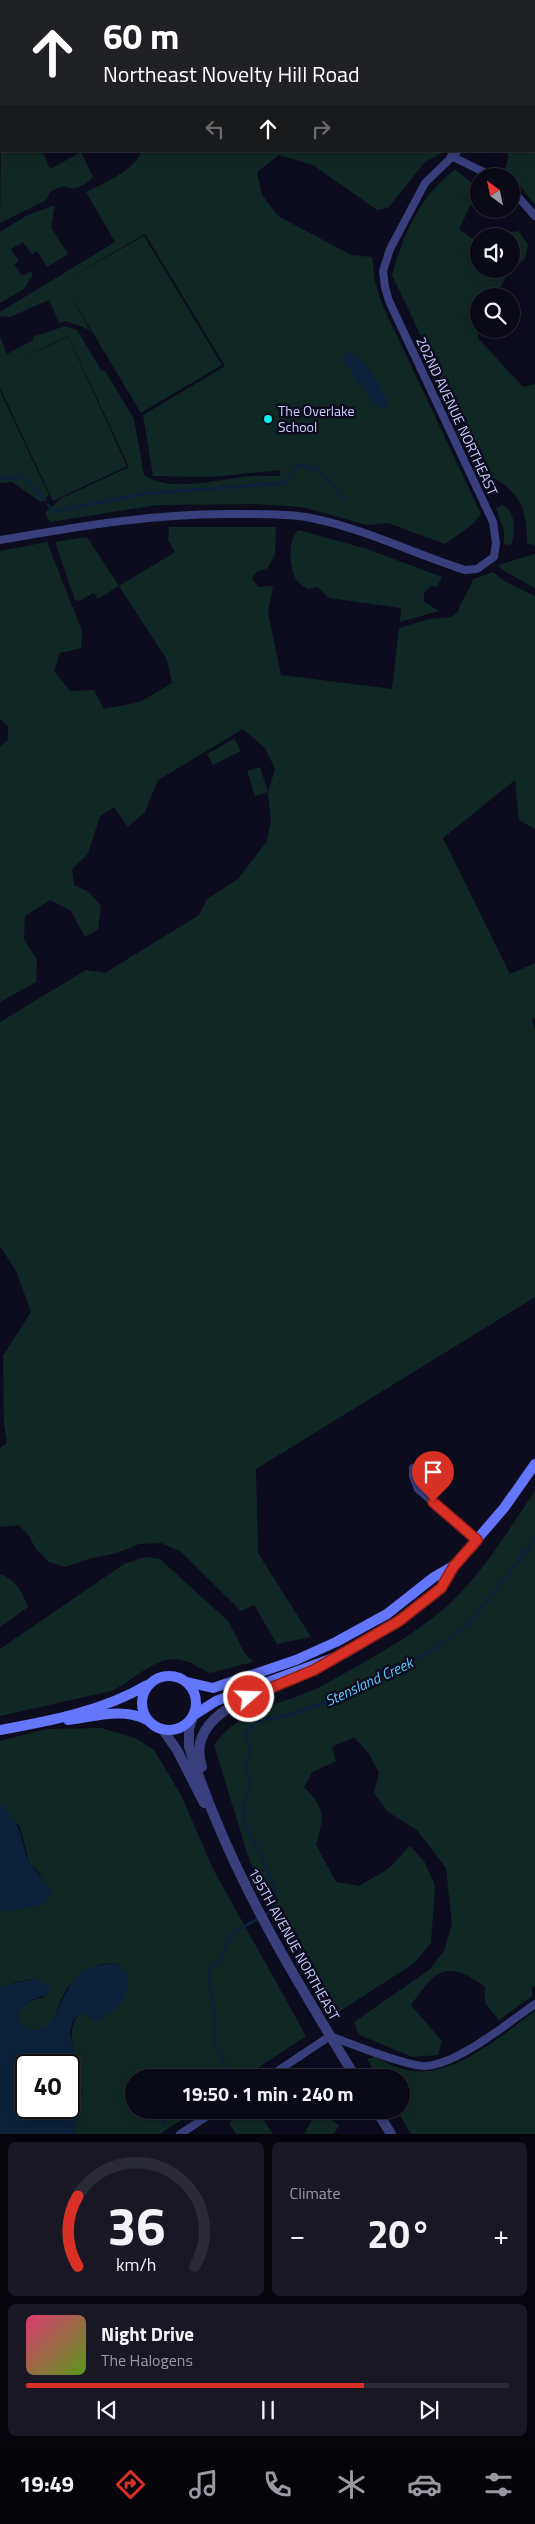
<!DOCTYPE html>
<html lang="en">
<head>
<meta charset="utf-8">
<style>
  body { margin:0; font-family:"Titillium Web",sans-serif; background:#181723; color:#f1f3f6; height:100vh; display:flex; flex-direction:column; font-size:19px; white-space:nowrap }
  * { box-sizing:border-box; margin:0 }
  p { font-size:16px; color:#999aa1 }
  .icon { flex:none; width:28px; height:28px; fill:none; stroke:currentColor; stroke-width:2; stroke-linecap:round; stroke-linejoin:round }
  .map { position:relative; height:2134px; overflow:hidden }
  .details { display:flex; flex-direction:column; gap:8px; padding:8px; background:#06050c; flex:1 }
  .details>* { flex:none }
  .banner { position:absolute; left:0px; top:0px; width:535px; height:152px; box-shadow:0 2px 12px #0003,0 0 0 1px #2a2a35; background:#202124; color:#fff; overflow:hidden }
  .needle { width:32px; rotate:327deg }
  .fabs { position:absolute; left:470px; top:168px; display:grid; gap:10px }
  .fabs a { display:grid; place-items:center; width:50px; height:50px; border-radius:50%; background:#0a0916; box-shadow:0 2px 12px #0003,0 0 0 1px #2a2a35; font-size:25px }
  .speed { position:absolute; left:15px; top:2054px; display:flex; gap:10px; font-size:25px; font-weight:700; text-align:center }
  .speed>* { display:grid; place-content:center; width:65px; height:65px; border-radius:50%; background:#0a0916; box-shadow:0 2px 12px #0003,0 0 0 1px #2a2a35; line-height:1 }
  .speed .limit { border:2px solid #111; border-radius:8px; background:#fff; color:#111 }
  .pin { position:absolute; display:grid; place-items:center; width:42px; height:42px; color:#fff; margin:-51px -21px; border-radius:50% 50% 50% 0; rotate:-45deg; box-shadow:0 0 5px #0007 }
  .pin .icon { rotate:45deg }
  .me { position:absolute; width:55px; margin:-28px; rotate:70deg; stroke-linejoin:round; filter:drop-shadow(0 0 4px #0008) }
  .turn { display:flex; align-items:center; gap:18px; height:105px; padding:0 20px; font-size:22px }
  .turn .icon { width:65px; height:65px; stroke-width:2.5 }
  .turn b { display:block; font-size:35px; line-height:42px }
  .lanes { display:flex; align-items:center; height:48px; padding:0 20px; background:#0003; justify-content:center; gap:25px; direction:ltr }
  .lanes .off { opacity:.35 }
  .big { font-size:38px; font-weight:700; line-height:1.1 }
  .details .card { flex:1; display:flex; flex-direction:column; justify-content:center; gap:8px; min-width:0; padding:0 18px; border-radius:8px; background:#181723 }
  .details .dial { align-items:center; gap:0 }
  .dial svg { height:130px; overflow:visible; fill:none; stroke:#2a2a35; stroke-width:7; stroke-linecap:round; text-anchor:middle }
  .dial text { fill:#f1f3f6; stroke:none }
  .song { display:flex; align-items:center; gap:15px }
  .cover { width:60px; height:60px; border-radius:8px; background:linear-gradient(135deg,hsl(340 70% 55%),hsl(90 70% 35%)) }
  .played { height:5px; border-radius:2px; background:linear-gradient(90deg,#d93025 70%,#2a2a35 70%) }
  .keys { display:flex; justify-content:space-around; direction:ltr }
  .heat { display:flex; justify-content:space-between; align-items:center; font-size:28px; direction:ltr }
  .details .tiles { flex:1; display:grid; gap:8px; grid-template-columns:1fr 1fr }
  .card:last-child { grid-column:span 2 }
  .trip { position:absolute; left:125px; top:2069px; width:285px; height:50px; border-radius:25px; background:#0a0916; box-shadow:0 2px 12px #0003,0 0 0 1px #2a2a35; font-weight:700; line-height:50px; text-align:center }
  .dock { display:flex; height:80px; justify-content:space-around; align-items:center; background:#040409; color:#999aa1 }
  .dock .icon { width:35px; height:35px }
  .dock .active { color:#d93025 }
  .dock b { font-size:22px; color:#f1f3f6 }
  .map>svg:first-child { display:block }
</style>
</head>
<body>
<div class="map">
<svg width="535" height="2134" viewBox="0 0 535 2134">
  <rect width="100%" height="100%" fill="#0d0c1e"/>
  <path fill="#102823" d="M 249,0 L 476,0 L 477,1 L 248,1 Z
    M 534,109 L 535,109 L 535,205 L 521,187 L 511,180 L 511,176 L 503,174 L 509,156 L 505,151 L 534,151 Z
    M 1,140 L 1,151 L 42,151 L 50,169 L 81,152 L 93,177 L 84,185 L 72,189 L 64,186 L 51,191 L 46,200 L 0,223 Z
    M 141,151 L 446,151 L 425,162 L 388,208 L 377,210 L 313,165 L 279,155 L 257,172 L 262,195 L 278,216 L 351,255 L 372,257 L 375,282 L 382,304 L 481,514 L 472,525 L 445,544 L 388,523 L 367,525 L 302,507 L 255,504 L 157,505 L 50,522 L 45,513 L 60,499 L 129,467 L 68,336 L 1,368 L 68,337 L 127,466 L 53,501 L 0,388 L 0,337 L 7,354 L 33,340 L 33,337 L 65,326 L 77,330 L 101,370 L 105,371 L 134,419 L 144,475 C 171,493 213,480 244,477 C 255,475 267,476 279,476 L 281,470 L 211,477 L 153,476 L 143,415 L 225,366 L 145,234 L 62,282 L 144,236 L 222,365 L 141,413 L 66,288 L 90,330 L 66,321 L 59,323 L 49,300 L 10,317 L 0,316 L 0,312 L 115,242 L 86,192 C 101,185 137,169 141,151 Z
    M 455,170 L 470,181 L 474,198 L 459,229 L 473,239 L 479,238 L 479,269 L 511,269 L 511,236 L 487,236 L 519,231 L 528,245 L 525,259 L 508,272 L 501,287 L 492,296 L 479,296 L 478,338 L 523,387 L 535,384 L 535,545 L 527,543 C 528,510 519,489 487,475 L 392,275 C 402,237 422,192 455,170 Z
    M 55,205 L 51,227 L 68,254 L 47,267 L 37,251 L 32,254 L 23,242 L 11,249 L 19,261 L 14,264 L 22,276 L 31,271 L 33,275 L 24,289 L 0,303 L 0,232 L 26,216 Z
    M 0,391 L 49,495 L 41,502 L 12,482 L 0,483 Z
    M 502,505 C 516,511 515,530 512,543 L 508,545 L 504,544 L 504,531 L 496,508 Z
    M 169,527 L 276,527 L 275,554 L 268,568 L 256,572 L 252,578 L 258,587 L 273,586 L 268,613 L 281,675 L 392,689 L 399,628 L 429,619 L 451,617 L 458,612 C 462,597 469,593 473,579 L 493,572 L 506,582 L 535,596 L 535,829 L 519,820 L 515,780 L 443,838 L 510,974 L 535,963 L 535,1018 L 532,1019 L 535,1031 L 535,1297 L 256,1469 L 258,1553 L 311,1637 L 277,1644 L 254,1605 L 241,1611 L 180,1551 L 161,1543 L 139,1544 L 117,1553 L 92,1558 L 65,1567 L 49,1562 L 36,1549 L 29,1536 L 19,1525 L 0,1527 L 0,1448 L 7,1443 L 4,1423 L 3,1356 L 31,1312 L 16,1271 L 0,1246 L 0,1022 L 86,970 L 105,973 L 199,915 L 207,899 L 238,879 L 267,841 L 271,820 L 268,793 L 275,769 L 265,748 L 243,729 L 158,780 L 145,812 L 128,827 L 114,807 L 100,816 L 88,854 L 72,869 L 74,885 L 89,892 L 101,906 L 98,930 L 85,937 L 71,911 L 50,900 L 25,916 L 24,939 L 37,960 L 36,982 L 0,1002 L 0,746 L 8,740 L 8,726 L 0,719 L 0,551 L 47,542 L 82,631 L 81,648 L 60,653 L 54,671 L 70,691 L 94,690 L 104,709 L 140,702 L 172,683 L 167,660 L 119,586 L 98,599 L 94,593 L 79,601 L 75,600 L 55,542 L 87,537 L 119,586 L 175,552 L 168,540 Z
    M 298,530 L 367,549 L 442,577 L 437,587 L 431,586 L 424,593 L 424,602 L 439,611 L 400,622 L 401,608 L 329,598 L 318,587 L 308,589 C 305,587 300,585 298,582 C 289,570 287,542 298,530 Z
    M 535,554 L 535,588 L 504,571 L 498,565 Z
    M 234,739 L 241,751 L 213,765 L 207,754 Z
    M 260,767 L 268,792 L 255,796 L 247,771 Z
    M 535,1491 L 535,1986 L 532,1987 L 532,1996 L 499,2020 L 485,2003 L 485,1987 C 446,1959 437,1969 411,2005 L 442,2041 L 438,2055 L 413,2057 L 359,2035 L 354,2022 L 429,1970 L 444,1951 L 452,1924 L 446,1868 L 417,1830 L 388,1812 L 374,1793 L 379,1773 L 368,1752 L 354,1737 L 332,1747 L 336,1761 L 312,1772 L 304,1787 C 326,1809 324,1816 316,1845 L 336,1882 L 359,1886 L 388,1869 L 410,1846 L 424,1861 L 435,1886 L 431,1943 L 413,1964 L 337,2013 L 263,1894 L 248,1856 L 214,1745 C 242,1705 289,1705 329,1682 C 366,1661 406,1640 439,1613 C 479,1580 506,1533 535,1491 Z
    M 145,1557 L 160,1559 L 228,1621 L 244,1652 L 253,1662 L 210,1673 C 201,1669 191,1662 182,1660 C 158,1653 132,1682 111,1691 L 0,1716 L 0,1649 L 124,1564 Z
    M 0,1574 C 16,1580 22,1592 28,1607 L 0,1627 Z
    M 101,1728 L 135,1738 L 154,1750 L 181,1795 L 213,1869 L 306,2036 L 244,2077 L 134,2078 L 134,2110 L 196,2110 L 160,2134 L 73,2134 C 78,2120 81,2107 81,2092 C 82,2061 60,2037 81,2010 L 96,2022 L 127,1972 L 117,1963 C 112,1964 106,1963 101,1964 C 93,1966 75,1980 69,1986 C 54,2003 55,2051 19,2022 L 18,2012 L 30,2001 L 44,1997 L 30,1979 L 0,1987 L 0,1911 L 12,1911 L 41,1875 L 29,1862 L 20,1827 L 0,1804 L 0,1741 L 46,1729 Z
    M 535,2011 L 535,2134 L 411,2134 L 397,2110 L 401,2110 L 401,2078 L 378,2077 L 367,2059 L 374,2057 C 382,2060 390,2065 399,2068 C 448,2085 498,2037 535,2011 Z
    M 257,2110 L 273,2134 L 236,2134 L 229,2123 L 243,2111 Z
    M 324,2115 L 339,2125 L 334,2134 L 304,2134 L 312,2120 Z"/>
  <path fill="#0a223a" fill-rule="evenodd" d="M 347,351 C 366,357 379,385 388,402 L 384,410 L 373,403 L 342,359 Z
    M 0,1804 C 23,1824 19,1835 28,1860 C 30,1865 48,1884 52,1892 L 44,1904 L 12,1911 L 0,1911 Z
    M 117,1963 L 127,1972 C 130,2001 118,2008 96,2022 L 81,2011 L 73,2020 L 70,2032 L 82,2090 L 79,2117 L 73,2134 L 0,2134 L 0,1987 L 37,1978 L 50,1988 L 49,1993 L 30,2001 L 18,2012 L 19,2022 C 57,2053 58,1986 83,1971 C 94,1965 104,1964 117,1963 ZM 26,2065 L 69,2065 L 69,2108 L 26,2108 Z"/>
  <g fill="none" stroke-linecap="round" stroke-linejoin="round">
    <path stroke="#0a223a" stroke-width="3" d="M 0,479 L 23,477 L 45,500
      M 48,505 L 53,512 L 141,494 L 285,483 L 298,465 C 319,466 332,483 344,500
      M 220,2078 L 223,2075 L 224,2065 L 215,2042 L 214,2009 L 208,1973 L 218,1961 L 234,1932 L 274,1910 L 276,1894 L 267,1868 L 245,1824 L 243,1807 L 250,1783 L 245,1766 L 251,1751 L 245,1733 L 258,1721 L 293,1714 L 351,1693 L 418,1659 L 466,1627 L 527,1550 L 535,1537
      M 159,2110 L 165,2126"/>
    <path stroke="#383f7c" stroke-width="8" d="M 534,104 L 535,104
      M 451,156 L 492,176
      M 511,189 L 535,216
      M 0,540 C 76,527 149,514 226,514 C 253,514 280,513 306,517 C 361,527 412,553 465,570 L 477,569 L 494,557 L 496,543 L 493,522 L 389,301 L 385,287 L 383,271 L 390,249 L 425,183 L 458,151
      M 413,1468 L 413,1476 L 418,1489 L 477,1540
      M 267,2078 L 330,2036 C 352,2044 405,2066 425,2066 C 457,2065 509,2022 535,2004
      M 180,2134 L 217,2110"/>
    <path stroke="#383f7c" stroke-width="10" d="M 193,1717 L 189,1729 L 189,1747 C 227,1867 290,1971 356,2078
      M 163,1730 L 177,1750 L 204,1803
      M 202,1767 C 181,1705 285,1688 321,1665
      M 376,2110 L 391,2134"/>
    <path stroke="#6476fb" stroke-width="10" d="M142 1703a27 27 0 1 1 54 0a27 27 0 1 1-54 0Z
      M 187,1682 L 213,1688 L 296,1660 L 336,1642 L 387,1614 L 434,1577 L 453,1566
      M 194,1715 L 216,1701 L 344,1654 L 399,1621 L 441,1589 L 454,1566 L 504,1508 L 535,1464
      M 68,1720 C 93,1717 123,1707 147,1720
      M 0,1730 C 50,1721 103,1711 147,1685"/>
  </g>
  <g fill="none" stroke-linecap="round" stroke-linejoin="round">
    <defs>
      <path id="route" d="M 249,1697 L 314,1670 L 399,1621 L 441,1588 L 454,1566 L 477,1540 L 433,1502"/>
    </defs>
    <use href="#route" stroke="#8d1f18" stroke-width="12"/>
    <use href="#route" stroke="#d93025" stroke-width="9"/>
  </g>
  <circle fill="#06efe5" stroke="#0d0c1e" stroke-width="2" cx="268" cy="419" r="5"/>
  <g text-anchor="middle" stroke-width="5" stroke-linejoin="round" paint-order="stroke">
    <g font-size="14" fill="#cbccfe" stroke="#0d0c1e" text-anchor="start">
      <text x="278" y="416">The Overlake<tspan x="278" dy="16">School</tspan></text>
    </g>
    <g font-size="14" fill="#cbccfe" stroke="#0d0c1e">
      <text transform="translate(457 416) rotate(65)" y="5">202ND AVENUE NORTHEAST</text>
      <text transform="translate(294 1944) rotate(61)" y="5">195TH AVENUE NORTHEAST</text>
    </g>
    <g font-size="15" font-style="italic" fill="#5bc8fb" stroke="#0d0c1e">
      <text transform="translate(369 1682) rotate(-25)" y="5">Stensland Creek</text>
    </g>
  </g>
</svg>
<div class="fabs">
<a><svg class="needle" viewBox="-14 -14 28 28"><path d="M0-13l5 13h-10z" fill="#e53935"/><path d="M0 13l5-13h-10z" fill="#999aa1"/></svg></a>
<a><svg class="icon" aria-label="sound" viewBox="0 0 24 24"><path d="M4 9h4l5-4v14l-5-4H4zM17 9q2 3 0 6"/></svg></a>
<a><svg class="icon" aria-label="search" viewBox="0 0 24 24"><circle cx="10" cy="10" r="6"/><path d="M15 15l6 6"/></svg></a>
</div>
<div class="speed"><div class="limit">40</div></div>
<div class="pin" style="left:433px;top:1502px;background:#d93025"><svg class="icon" aria-label="arrive" viewBox="0 0 24 24"><path d="M6 21V4h12l-3 4 3 4H6"/></svg></div>
<svg class="me" style="left:249px;top:1697px" viewBox="-20 -20 40 40"><circle r="17" fill="#d93025" stroke="#fff" stroke-width="3"/><path d="M0-11L8 9 0 5-8 9z" fill="#fff"/></svg>
<div class="trip">19:50 · 1 min · 240 m</div>
<div class="banner">
<div class="turn"><svg class="icon" aria-label="ahead" viewBox="0 0 24 24"><path d="M12 20V5M6 11l6-6 6 6"/></svg><div><b>60 m</b>Northeast Novelty Hill Road</div></div>
<div class="lanes"><svg class="icon off" aria-label="left" viewBox="0 0 24 24"><path d="M17 20v-9H6M10 6l-5 5 5 5"/></svg><svg class="icon" aria-label="ahead" viewBox="0 0 24 24"><path d="M12 20V5M6 11l6-6 6 6"/></svg><svg class="icon off" aria-label="right" viewBox="0 0 24 24"><path d="M7 20v-9h11M14 6l5 5-5 5"/></svg></div>
</div>
</div>
<section class="details">
<div class="tiles">
<div class="card dial"><svg viewBox="0 0 100 80">
<path d="M14 69A42 42 0 1 1 86 69"/>
<path d="M14 69A42 42 0 0 1 14 26" stroke="#d93025"/>
<text x="50" y="56" font-size="32" font-weight="700">36</text>
<text x="50" y="72" font-size="11">km/h</text>
</svg></div>
<div class="card"><p>Climate</p>
<div class="heat"><a>−</a><b class="big">20°</b><a>+</a></div>
</div>
<div class="card">
<div class="song"><i class="cover"></i><div><b>Night Drive</b><p>The Halogens</p></div></div>
<div class="played"></div>
<div class="keys"><svg class="icon" aria-label="previous" viewBox="0 0 24 24"><path d="M18 5L8 12l10 7zM5 5v14"/></svg><svg class="icon" aria-label="pause" viewBox="0 0 24 24"><path d="M8 5v14M16 5v14"/></svg><svg class="icon" aria-label="next" viewBox="0 0 24 24"><path d="M6 5l10 7-10 7zM19 5v14"/></svg></div>
</div>
</div>
</section>
<nav class="dock">
<b>19:49</b>
<svg class="icon active" aria-label="directions" viewBox="0 0 24 24"><path d="M12 3l9 9-9 9-9-9zM9 14v-3h6M13 9l2 2-2 2"/></svg>
<svg class="icon" aria-label="music" viewBox="0 0 24 24"><path d="M9 18V5l10-2v13"/><circle cx="6" cy="18" r="3"/><circle cx="16" cy="16" r="3"/></svg>
<svg class="icon" aria-label="phone" viewBox="0 0 24 24"><path d="M5 4h4l2 5-3 2q2 4 5 5l2-3 5 2v4C11 20 4 13 5 4z"/></svg>
<svg class="icon" aria-label="climate" viewBox="0 0 24 24"><path d="M12 3v18M4 7l16 10M4 17L20 7"/></svg>
<svg class="icon" aria-label="car" viewBox="0 0 24 24"><path d="M5 17H2v-5l4-1 3-4h7l3 4 3 1v5h-3M9 17h6M6 11h13"/><circle cx="7" cy="17" r="2"/><circle cx="17" cy="17" r="2"/></svg>
<svg class="icon" aria-label="filters" viewBox="0 0 24 24"><path d="M4 7h16M4 17h16"/><circle cx="9" cy="7" r="2"/><circle cx="15" cy="17" r="2"/></svg>
</nav>
</body>
</html>
